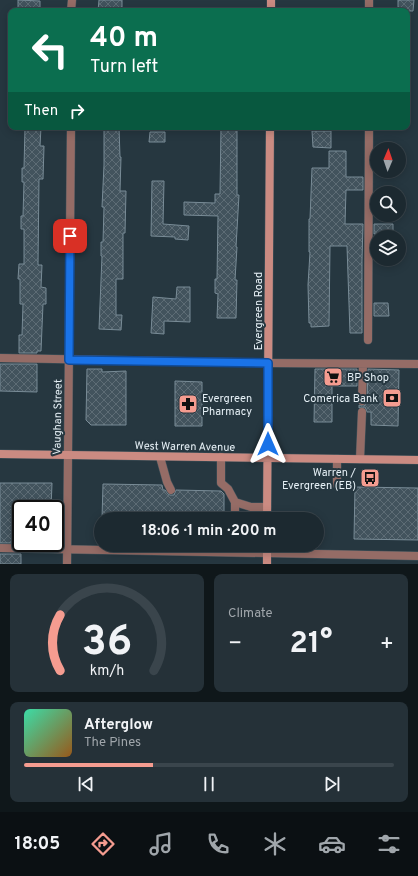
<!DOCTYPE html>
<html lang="en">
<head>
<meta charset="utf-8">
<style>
  body { margin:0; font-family:Overpass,sans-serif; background:#253138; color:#f1f3f6; height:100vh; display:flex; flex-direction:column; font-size:15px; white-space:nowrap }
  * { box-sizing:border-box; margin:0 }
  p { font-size:13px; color:#a0a6ab }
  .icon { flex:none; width:22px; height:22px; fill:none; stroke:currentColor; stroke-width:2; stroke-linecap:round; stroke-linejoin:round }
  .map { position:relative; height:564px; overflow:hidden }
  .side { display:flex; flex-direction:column; gap:10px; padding:10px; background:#0f171a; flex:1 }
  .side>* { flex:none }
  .banner { position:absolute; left:8px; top:8px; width:402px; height:122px; border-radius:8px; box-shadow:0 2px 10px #0003,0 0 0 1px #3a454c; background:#0b6e4f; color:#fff; overflow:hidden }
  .needle { width:26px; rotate:2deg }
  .controls { position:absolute; left:370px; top:142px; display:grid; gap:8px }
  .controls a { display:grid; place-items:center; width:36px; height:36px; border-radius:50%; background:#1c2930; box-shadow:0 2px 10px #0003,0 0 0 1px #3a454c; font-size:20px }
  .speed { position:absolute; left:12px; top:500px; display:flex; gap:8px; font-size:20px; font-weight:700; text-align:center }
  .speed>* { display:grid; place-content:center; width:52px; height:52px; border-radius:50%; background:#1c2930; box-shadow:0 2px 10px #0003,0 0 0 1px #3a454c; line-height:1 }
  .speed .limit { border:2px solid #111; border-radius:6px; background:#fff; color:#111 }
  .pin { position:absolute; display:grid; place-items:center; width:34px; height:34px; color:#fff; margin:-17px; border-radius:8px; box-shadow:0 2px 6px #0006 }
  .me { position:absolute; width:44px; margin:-22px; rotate:0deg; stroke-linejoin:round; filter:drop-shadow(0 0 3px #0008) }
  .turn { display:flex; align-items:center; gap:14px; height:84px; padding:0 16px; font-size:18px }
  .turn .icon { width:52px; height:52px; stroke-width:2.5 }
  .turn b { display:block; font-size:28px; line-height:34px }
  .then { display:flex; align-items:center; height:38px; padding:0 16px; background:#0003; gap:8px; font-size:15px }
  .big { font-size:30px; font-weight:700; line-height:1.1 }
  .side .card { flex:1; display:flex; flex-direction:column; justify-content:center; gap:6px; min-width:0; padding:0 14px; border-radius:8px; background:#253138 }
  .side .dial { align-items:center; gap:0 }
  .dial svg { height:104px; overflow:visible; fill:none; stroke:#3a454c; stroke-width:7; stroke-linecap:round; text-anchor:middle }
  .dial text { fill:#f1f3f6; stroke:none }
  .song { display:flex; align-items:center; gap:12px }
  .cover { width:48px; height:48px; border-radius:6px; background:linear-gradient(135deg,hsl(160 70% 55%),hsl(30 70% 35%)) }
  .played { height:4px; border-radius:2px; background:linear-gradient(90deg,#f59c90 35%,#3a454c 35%) }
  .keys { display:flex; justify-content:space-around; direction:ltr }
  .heat { display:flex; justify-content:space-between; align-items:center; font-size:22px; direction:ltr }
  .side .tiles { flex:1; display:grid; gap:10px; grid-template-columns:1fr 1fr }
  .card:last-child { grid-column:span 2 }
  .trip { position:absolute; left:94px; top:512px; width:230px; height:40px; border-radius:20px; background:#1c2930; box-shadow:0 2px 10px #0003,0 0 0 1px #3a454c; font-weight:700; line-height:40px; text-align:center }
  .menu { display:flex; height:64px; justify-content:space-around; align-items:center; background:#0b1013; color:#a0a6ab }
  .menu .icon { width:28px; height:28px }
  .menu .current { color:#f59c90 }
  .menu b { font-size:18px; color:#f1f3f6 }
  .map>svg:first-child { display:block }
</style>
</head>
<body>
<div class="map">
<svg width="418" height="564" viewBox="0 0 418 564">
  <defs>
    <pattern id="building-cross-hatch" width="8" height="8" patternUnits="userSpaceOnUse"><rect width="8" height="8" fill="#42535d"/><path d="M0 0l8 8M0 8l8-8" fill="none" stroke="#5d6c75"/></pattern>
  </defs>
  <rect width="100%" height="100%" fill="#263740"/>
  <path fill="url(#building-cross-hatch)" stroke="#798c97" d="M 18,0 L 40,1 L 40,11 L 18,11 Z
    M 99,0 L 122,0 L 122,11 L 98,11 Z
    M 398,0 L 414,0 L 413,11 L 398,11 Z
    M 25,127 L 41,127 L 40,146 L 44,146 L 43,179 L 39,179 L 38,265 L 42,265 L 41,287 L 46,288 L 46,304 L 43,304 L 41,351 L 37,351 L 37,353 L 19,353 L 19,335 L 22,335 L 23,304 L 20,304 L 20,279 L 18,279 L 19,264 L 24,264 L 24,229 L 21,229 L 21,216 L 23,216 L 24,182 L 22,182 L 22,168 L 24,168 Z
    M 104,127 L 119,127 L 120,157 L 121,157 L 120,191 L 126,191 L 125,233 L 123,233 L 123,279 L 116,279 L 116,315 L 122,315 L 121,330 L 99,329 L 102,256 L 101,256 L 101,242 L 103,242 L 104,207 L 102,207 L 104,165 Z
    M 221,127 L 237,127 L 237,195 L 239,195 L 236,247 L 237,247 L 235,280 L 237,280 L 236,318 L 217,318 L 218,294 L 215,293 L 215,279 L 217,279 L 218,216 L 184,215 L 184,202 L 215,203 L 215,194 L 220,194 Z
    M 312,131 L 331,131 L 331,148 L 313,147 Z
    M 150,132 L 165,132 L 165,142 L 149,142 Z
    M 329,151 L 346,151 L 346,177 L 363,177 L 363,190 L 346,190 L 345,224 L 363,224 L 362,261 L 362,333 L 350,333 L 347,246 L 330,246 L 329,326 L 311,327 L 311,323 L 309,323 L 308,285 L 310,252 L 309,252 L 309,219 L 310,219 L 312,168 L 329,168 Z
    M 152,181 L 164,181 L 163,224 L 189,226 L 188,240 L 175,239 L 175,237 L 151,236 Z
    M 374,224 L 393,224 L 393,234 L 374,234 Z
    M 177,287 L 190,287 L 190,322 L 164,321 L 164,334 L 151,333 L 153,297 L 176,299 Z
    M 374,303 L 388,303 L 389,316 L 374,316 Z
    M 0,364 L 37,364 L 37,392 L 0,391 Z
    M 87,369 L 102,369 L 102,372 L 126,371 L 126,425 L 91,425 L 86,420 Z
    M 315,369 L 357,369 L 357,386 L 332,386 L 332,422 L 314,422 Z
    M 368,369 L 399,370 L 398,426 L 371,425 L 371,412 L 367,412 L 365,407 L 359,408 L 359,405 L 364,406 L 367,402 Z
    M 175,381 L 202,382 L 202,426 L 175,426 Z
    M 0,483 L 52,483 L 51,509 L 21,509 L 21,543 L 0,543 Z
    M 103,484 L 162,485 L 163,490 L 165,490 L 168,494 L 170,495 L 174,495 L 176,490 L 221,491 L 224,494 L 224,519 L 102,519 Z
    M 355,487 L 418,488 L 418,540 L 354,539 Z
    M 0,554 L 21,554 L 21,564 L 0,564 Z"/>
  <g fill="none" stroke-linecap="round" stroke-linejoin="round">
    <defs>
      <path id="lane" d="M 369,11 L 369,0
        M 368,340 L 369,127
        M 0,358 L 268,363 L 418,364
        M 362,401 L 363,364
        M 160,457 L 167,482 L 171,490
        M 221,457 L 221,483 L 228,489 L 235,502 L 251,507 L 267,507
        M 360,459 L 362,412
        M 337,485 L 337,459
        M 235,519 L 235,502
        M 0,548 L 418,556"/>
      <path id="street" d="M 71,11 L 72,0
        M 67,564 L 71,127"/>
      <path id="secondary" d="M 271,11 L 271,0
        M 0,454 L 418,460
        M 267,519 L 270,127
        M 267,564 L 267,545"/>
    </defs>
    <use href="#lane" stroke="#45555d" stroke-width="9"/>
    <use href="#street" stroke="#45555d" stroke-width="9"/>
    <use href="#secondary" stroke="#45555d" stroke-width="9"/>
    <use href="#lane" stroke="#956c66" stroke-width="8"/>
    <use href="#street" stroke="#956c66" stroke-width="8"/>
    <use href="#secondary" stroke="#cb8b82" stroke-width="8"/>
  </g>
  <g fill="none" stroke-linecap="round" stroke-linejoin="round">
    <defs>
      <path id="route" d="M 70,236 L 69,360 L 268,363 L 268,444"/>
    </defs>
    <use href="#route" stroke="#114b97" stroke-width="10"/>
    <use href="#route" stroke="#1a73e8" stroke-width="7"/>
  </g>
  <defs>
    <symbol id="supermarket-square" viewBox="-11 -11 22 22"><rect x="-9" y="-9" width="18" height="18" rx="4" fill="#f59c90" stroke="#263740"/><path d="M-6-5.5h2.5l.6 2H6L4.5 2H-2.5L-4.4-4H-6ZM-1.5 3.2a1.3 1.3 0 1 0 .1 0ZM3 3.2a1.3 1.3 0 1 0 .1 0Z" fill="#111"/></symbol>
    <symbol id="bank-square" viewBox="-11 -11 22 22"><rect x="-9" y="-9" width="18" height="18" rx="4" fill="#f59c90" stroke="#263740"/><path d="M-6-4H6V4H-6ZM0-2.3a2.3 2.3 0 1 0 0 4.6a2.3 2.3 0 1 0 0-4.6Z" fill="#111"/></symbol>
    <symbol id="pharmacy-square" viewBox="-11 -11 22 22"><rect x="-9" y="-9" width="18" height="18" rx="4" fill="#f59c90" stroke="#263740"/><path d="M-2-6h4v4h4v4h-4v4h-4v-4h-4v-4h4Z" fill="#111"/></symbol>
    <symbol id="bus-square" viewBox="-11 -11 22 22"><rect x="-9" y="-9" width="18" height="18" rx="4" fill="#f59c90" stroke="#263740"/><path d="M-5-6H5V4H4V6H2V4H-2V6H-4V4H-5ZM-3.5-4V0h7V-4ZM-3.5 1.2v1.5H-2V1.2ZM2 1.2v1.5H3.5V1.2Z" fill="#111"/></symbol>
  </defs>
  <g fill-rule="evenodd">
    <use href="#supermarket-square" x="322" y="366" width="22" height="22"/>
    <use href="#bank-square" x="381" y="387" width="22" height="22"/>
    <use href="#pharmacy-square" x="177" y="393" width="22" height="22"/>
    <use href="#bus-square" x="359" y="467" width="22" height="22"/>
  </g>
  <g text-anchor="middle" stroke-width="4" stroke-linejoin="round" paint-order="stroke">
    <g font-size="11" fill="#e6f0f6" stroke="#263740">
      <text transform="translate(258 311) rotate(-90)" y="4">Evergreen Road</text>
      <text transform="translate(57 417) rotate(-89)" y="4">Vaughan Street</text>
      <text transform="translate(185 446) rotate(1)" y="4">West Warren Avenue</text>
    </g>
    <g font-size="11" fill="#e6f0f6" stroke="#263740" text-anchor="start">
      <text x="347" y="381">BP Shop</text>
      <text x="202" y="402">Evergreen<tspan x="202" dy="13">Pharmacy</tspan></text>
      <text x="378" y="402" text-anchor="end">Comerica Bank</text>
      <text x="356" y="476" text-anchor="end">Warren /<tspan x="356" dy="13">Evergreen (EB)</tspan></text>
    </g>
  </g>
</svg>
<div class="controls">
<a><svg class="needle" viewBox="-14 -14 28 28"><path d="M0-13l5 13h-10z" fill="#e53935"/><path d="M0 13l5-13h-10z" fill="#a0a6ab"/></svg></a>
<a><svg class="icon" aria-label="search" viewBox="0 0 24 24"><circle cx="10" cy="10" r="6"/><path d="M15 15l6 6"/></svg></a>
<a><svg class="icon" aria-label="layers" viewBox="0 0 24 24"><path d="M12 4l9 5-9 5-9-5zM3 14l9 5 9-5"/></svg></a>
</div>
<div class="speed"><div class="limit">40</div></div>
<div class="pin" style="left:70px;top:236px;background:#d93025"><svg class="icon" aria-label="arrive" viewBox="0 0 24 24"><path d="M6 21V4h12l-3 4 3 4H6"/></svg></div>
<svg class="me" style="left:268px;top:444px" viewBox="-20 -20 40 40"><path d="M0-17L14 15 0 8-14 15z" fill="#1a73e8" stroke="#fff" stroke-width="4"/></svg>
<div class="trip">18:06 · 1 min · 200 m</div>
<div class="banner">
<div class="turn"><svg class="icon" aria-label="left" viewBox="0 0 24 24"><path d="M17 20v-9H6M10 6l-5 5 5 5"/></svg><div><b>40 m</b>Turn left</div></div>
<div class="then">Then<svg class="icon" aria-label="right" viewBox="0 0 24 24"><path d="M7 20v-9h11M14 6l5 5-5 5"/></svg></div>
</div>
</div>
<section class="side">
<div class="tiles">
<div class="card dial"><svg viewBox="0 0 100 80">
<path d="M14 69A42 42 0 1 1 86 69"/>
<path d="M14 69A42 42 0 0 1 14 26" stroke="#f59c90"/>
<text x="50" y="56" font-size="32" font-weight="700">36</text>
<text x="50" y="72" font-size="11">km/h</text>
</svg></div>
<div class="card"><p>Climate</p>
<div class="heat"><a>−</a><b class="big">21°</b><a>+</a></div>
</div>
<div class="card">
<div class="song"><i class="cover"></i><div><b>Afterglow</b><p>The Pines</p></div></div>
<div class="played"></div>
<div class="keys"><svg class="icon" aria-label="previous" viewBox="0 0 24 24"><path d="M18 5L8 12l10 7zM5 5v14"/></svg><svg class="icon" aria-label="pause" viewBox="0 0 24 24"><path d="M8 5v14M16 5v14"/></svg><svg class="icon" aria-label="next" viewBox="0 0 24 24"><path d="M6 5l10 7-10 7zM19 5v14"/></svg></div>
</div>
</div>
</section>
<nav class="menu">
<b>18:05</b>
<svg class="icon current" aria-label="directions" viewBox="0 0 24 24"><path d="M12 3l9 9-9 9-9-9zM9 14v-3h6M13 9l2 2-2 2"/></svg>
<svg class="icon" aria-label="music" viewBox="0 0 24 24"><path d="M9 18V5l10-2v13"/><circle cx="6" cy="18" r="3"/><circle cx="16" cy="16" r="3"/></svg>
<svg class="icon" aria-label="phone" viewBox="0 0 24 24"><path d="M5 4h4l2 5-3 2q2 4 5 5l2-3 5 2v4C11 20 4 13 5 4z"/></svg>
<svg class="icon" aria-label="climate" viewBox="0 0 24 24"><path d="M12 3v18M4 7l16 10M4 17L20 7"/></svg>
<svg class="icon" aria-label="car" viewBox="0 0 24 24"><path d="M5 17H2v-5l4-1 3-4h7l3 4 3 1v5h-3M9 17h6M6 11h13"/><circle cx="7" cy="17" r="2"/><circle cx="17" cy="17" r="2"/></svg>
<svg class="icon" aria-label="filters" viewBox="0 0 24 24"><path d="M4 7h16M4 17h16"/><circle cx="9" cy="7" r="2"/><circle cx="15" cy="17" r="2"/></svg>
</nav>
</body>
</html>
